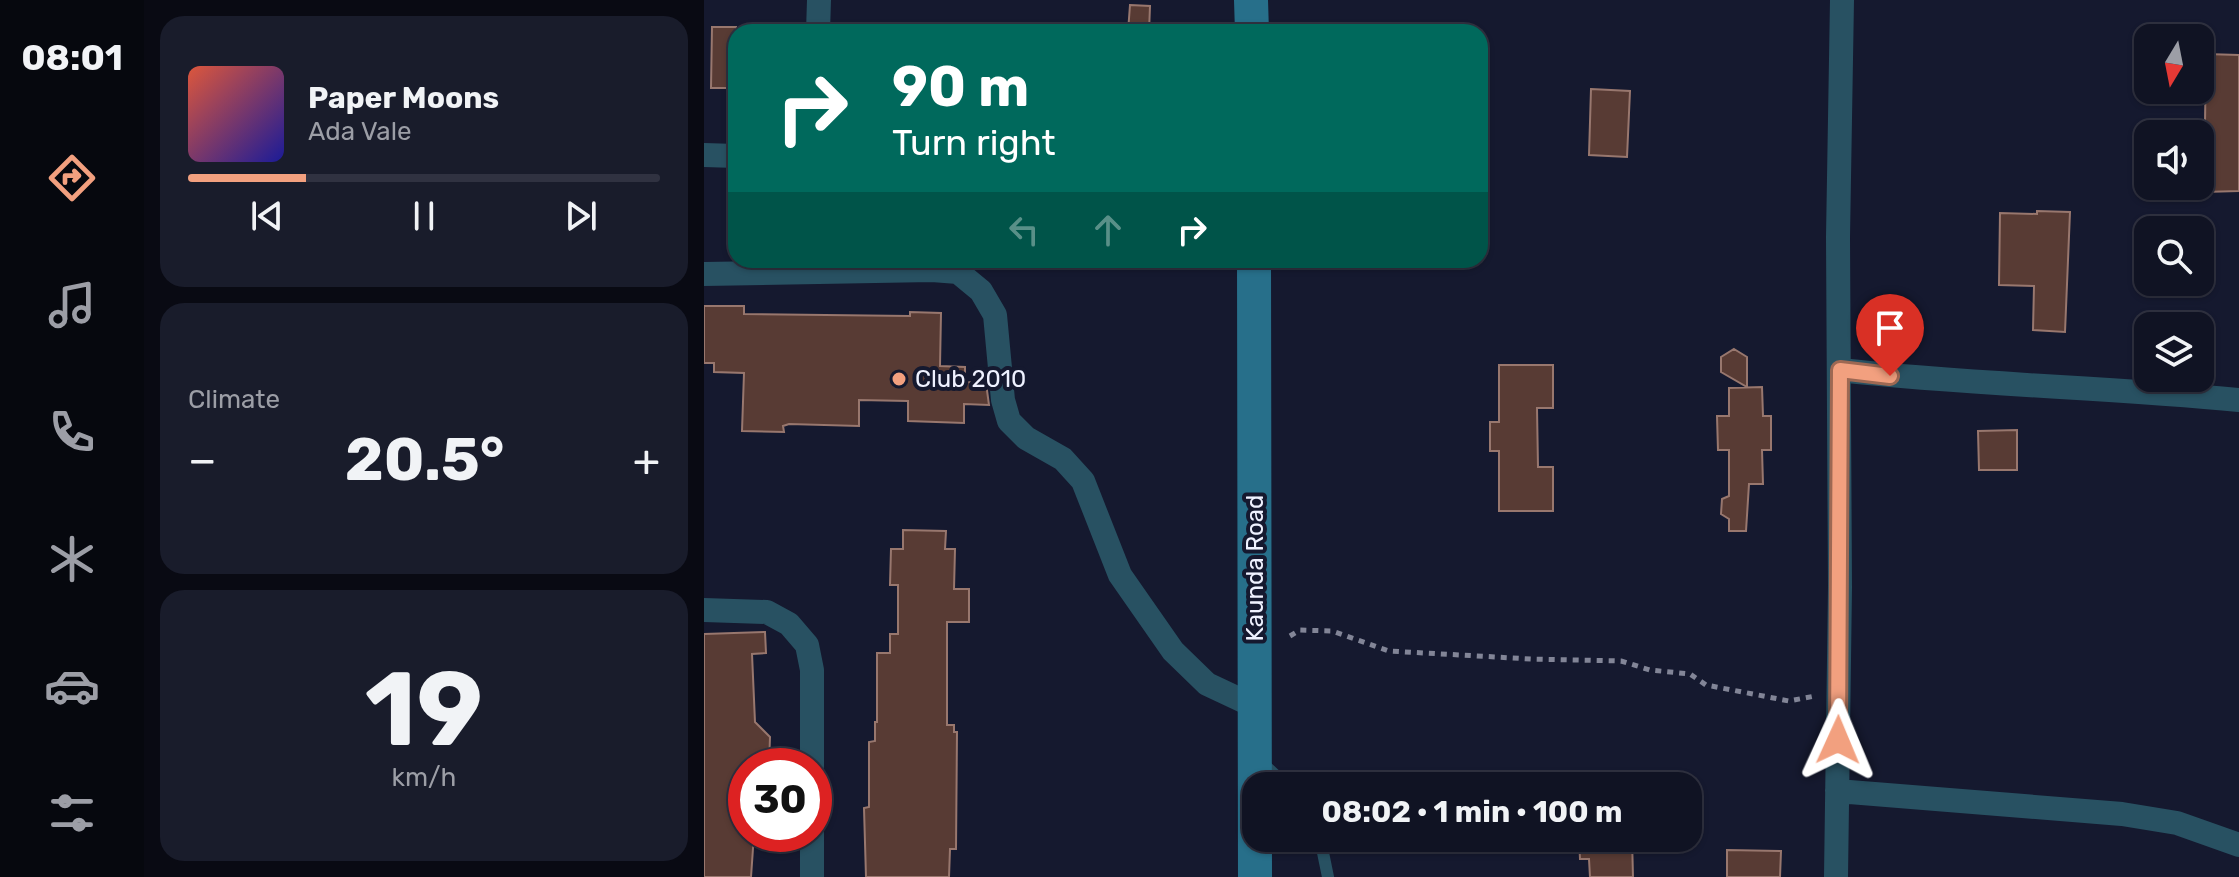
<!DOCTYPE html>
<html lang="en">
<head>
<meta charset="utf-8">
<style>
  body { margin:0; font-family:Rubik,sans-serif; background:#191c2b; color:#f1f3f6; height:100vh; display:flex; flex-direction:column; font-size:30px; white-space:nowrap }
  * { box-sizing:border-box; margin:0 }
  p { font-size:26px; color:#9c9ea6 }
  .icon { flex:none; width:44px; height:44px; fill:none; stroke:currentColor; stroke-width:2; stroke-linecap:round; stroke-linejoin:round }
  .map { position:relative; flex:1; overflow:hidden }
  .panel { display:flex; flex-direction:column; gap:16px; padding:16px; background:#090a13; width:560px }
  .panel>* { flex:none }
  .banner { position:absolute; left:24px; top:24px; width:760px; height:244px; border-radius:24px; box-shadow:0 2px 6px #0004,0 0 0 2px #303241; background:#00695c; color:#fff; overflow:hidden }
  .needle { width:52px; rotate:190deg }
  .buttons { position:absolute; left:1430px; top:24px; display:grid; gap:16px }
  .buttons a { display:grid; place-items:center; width:80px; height:80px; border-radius:16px; background:#101323; box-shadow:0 2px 6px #0004,0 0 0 2px #303241; font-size:40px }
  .speed { position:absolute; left:24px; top:748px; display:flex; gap:16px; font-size:40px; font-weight:700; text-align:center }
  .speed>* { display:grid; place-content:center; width:104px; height:104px; border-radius:50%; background:#101323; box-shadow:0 2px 6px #0004,0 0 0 2px #303241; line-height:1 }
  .speed .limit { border:12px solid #d22; background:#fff; color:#111 }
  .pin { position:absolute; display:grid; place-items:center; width:68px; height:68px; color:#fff; margin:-82px -34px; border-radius:50% 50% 50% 0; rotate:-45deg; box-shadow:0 0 8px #0007 }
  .pin .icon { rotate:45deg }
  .me { position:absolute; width:88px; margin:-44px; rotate:1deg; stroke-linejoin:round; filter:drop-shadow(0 0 6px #0008) }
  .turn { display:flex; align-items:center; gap:28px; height:168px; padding:0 32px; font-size:36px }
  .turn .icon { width:104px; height:104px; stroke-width:2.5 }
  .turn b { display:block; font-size:56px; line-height:68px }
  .lanes { display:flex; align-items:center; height:76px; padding:0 32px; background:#0003; justify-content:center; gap:40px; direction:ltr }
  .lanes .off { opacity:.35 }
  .big { font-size:60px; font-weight:700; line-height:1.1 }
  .panel .tile { flex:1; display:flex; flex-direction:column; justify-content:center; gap:12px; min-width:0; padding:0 28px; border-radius:24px; background:#191c2b }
  .panel .dial { align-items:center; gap:0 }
  .dial b { font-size:104px; line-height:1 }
  .song { display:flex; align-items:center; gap:24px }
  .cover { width:96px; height:96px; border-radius:12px; background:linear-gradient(135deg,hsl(10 70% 55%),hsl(240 70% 35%)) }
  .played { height:8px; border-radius:4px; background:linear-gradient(90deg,#f2a07f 25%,#303241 25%) }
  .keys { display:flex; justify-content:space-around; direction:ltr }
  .heat { display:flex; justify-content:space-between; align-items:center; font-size:44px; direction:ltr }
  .trip { position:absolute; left:538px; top:772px; width:460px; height:80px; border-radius:24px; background:#101323; box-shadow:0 2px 6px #0004,0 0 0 2px #303241; font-weight:700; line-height:80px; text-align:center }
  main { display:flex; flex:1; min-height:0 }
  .dock { display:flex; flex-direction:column; width:144px; justify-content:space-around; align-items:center; background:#06080e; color:#9c9ea6 }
  .dock .icon { width:56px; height:56px }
  .dock .current { color:#f2a07f }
  .dock b { font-size:36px; color:#f1f3f6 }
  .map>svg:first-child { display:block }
</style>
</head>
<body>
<main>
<nav class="dock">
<b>08:01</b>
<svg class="icon current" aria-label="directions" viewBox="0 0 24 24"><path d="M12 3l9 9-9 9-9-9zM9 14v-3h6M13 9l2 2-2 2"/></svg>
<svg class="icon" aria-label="music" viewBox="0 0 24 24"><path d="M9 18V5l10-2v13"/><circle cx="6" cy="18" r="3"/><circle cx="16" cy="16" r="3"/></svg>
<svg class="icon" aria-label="phone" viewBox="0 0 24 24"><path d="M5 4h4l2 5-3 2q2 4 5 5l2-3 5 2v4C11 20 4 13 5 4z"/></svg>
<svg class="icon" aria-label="climate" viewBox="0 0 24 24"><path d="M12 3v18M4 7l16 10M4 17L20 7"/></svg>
<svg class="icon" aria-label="car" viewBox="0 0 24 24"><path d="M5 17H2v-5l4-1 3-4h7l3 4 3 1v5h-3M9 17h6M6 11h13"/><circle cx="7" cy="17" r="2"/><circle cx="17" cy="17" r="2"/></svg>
<svg class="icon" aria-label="filters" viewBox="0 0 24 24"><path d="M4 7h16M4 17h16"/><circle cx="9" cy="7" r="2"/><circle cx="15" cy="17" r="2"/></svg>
</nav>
<section class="panel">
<div class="tile">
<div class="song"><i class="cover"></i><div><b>Paper Moons</b><p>Ada Vale</p></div></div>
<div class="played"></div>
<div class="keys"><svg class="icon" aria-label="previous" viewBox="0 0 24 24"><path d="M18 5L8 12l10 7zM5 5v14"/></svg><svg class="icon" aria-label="pause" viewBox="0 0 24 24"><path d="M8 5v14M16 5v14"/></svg><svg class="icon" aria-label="next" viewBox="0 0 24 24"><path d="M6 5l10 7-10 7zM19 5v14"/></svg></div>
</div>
<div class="tile"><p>Climate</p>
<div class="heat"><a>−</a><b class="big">20.5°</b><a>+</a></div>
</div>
<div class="tile dial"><b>19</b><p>km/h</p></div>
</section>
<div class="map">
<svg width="1535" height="877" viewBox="0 0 1535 877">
  <rect width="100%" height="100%" fill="#15192f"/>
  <path fill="#583b34" stroke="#98776e" stroke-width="2" d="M 426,5 L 446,6 L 445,32 L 424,32 Z
    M 8,27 L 32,27 L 32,88 L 7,88 Z
    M 1502,54 L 1535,55 L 1535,191 L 1500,192 Z
    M 887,89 L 926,91 L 923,157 L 885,155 Z
    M 1333,211 L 1366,212 L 1361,332 L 1329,330 L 1330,286 L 1295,285 L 1296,213 L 1333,214 Z
    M 0,306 L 40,306 L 40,314 L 206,316 L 206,312 L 237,313 L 236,366 L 261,367 L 261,382 L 282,383 L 285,405 L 260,404 L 260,423 L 204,421 L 204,401 L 155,400 L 155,426 L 85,424 L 79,426 L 80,432 L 38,431 L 40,373 L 10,372 L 10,363 L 0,363 Z
    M 1030,349 L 1043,357 L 1043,387 L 1017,372 L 1017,357 Z
    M 795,365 L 849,365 L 849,408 L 833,408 L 834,467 L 849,467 L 849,511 L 795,511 L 795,451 L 786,451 L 786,422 L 795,422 Z
    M 1058,387 L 1059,416 L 1067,416 L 1067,450 L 1058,450 L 1059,484 L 1045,484 L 1042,531 L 1025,531 L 1025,519 L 1017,514 L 1018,499 L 1025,496 L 1025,450 L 1014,450 L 1013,416 L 1025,416 L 1025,388 Z
    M 1313,430 L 1313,470 L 1275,470 L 1274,431 Z
    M 199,530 L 242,531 L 241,549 L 251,549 L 250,589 L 265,589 L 265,622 L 243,622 L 243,725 L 250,725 L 250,732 L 253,732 L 252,849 L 246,849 L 245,877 L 162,877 L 160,808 L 165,807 L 165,742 L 171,741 L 171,722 L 173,722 L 173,653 L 186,653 L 186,634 L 194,634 L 194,585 L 186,585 L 187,549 L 199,549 Z
    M 61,632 L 62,653 L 48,654 L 51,722 L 66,737 L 65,766 L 42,766 L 42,834 L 50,834 L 47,877 L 0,877 L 0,634 Z
    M 875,838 L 928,838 L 929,877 L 886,877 L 885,859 L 876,859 Z
    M 1023,850 L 1077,851 L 1076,877 L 1023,877 Z"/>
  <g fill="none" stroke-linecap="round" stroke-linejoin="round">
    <path stroke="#828597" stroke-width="5" stroke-dasharray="6 6" stroke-linecap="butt" d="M 586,636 L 596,630 L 628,631 L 685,651 L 827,659 L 917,661 L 946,670 L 986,674 L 1002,685 L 1085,701 L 1111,696"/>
    <path stroke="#285162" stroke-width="12" d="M 556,761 L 583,786
      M 616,838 L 624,877"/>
    <path stroke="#285162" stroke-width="24" d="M 114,32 L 115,0
      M 0,155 L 32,156
      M 0,274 L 228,270 L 254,272 L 277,291 L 291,315 L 299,400 L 305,421 L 322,438 L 359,459 L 379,481 L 416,575 L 469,651 L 503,684 L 552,707
      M 1136,370 C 1269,385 1402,387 1535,400
      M 0,610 L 63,612 L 85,624 L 103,645 L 108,670 L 108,766
      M 1133,791 L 1418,814 L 1473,823 L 1535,845
      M 108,834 L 108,877
      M 1132,877 L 1136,587 L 1134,237 L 1138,0"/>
    <path stroke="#276f8a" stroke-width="34" d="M 547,0 L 548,32
      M 550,260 L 551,877"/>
  </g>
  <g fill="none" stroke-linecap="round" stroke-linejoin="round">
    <defs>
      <path id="route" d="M 1134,740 L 1136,370 L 1186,376"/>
    </defs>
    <use href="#route" stroke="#9d6853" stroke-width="20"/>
    <use href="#route" stroke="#f2a07f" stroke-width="14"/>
  </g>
  <circle fill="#f2a07f" stroke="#15192f" stroke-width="3" cx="195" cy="379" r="8"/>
  <g text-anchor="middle" stroke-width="8" stroke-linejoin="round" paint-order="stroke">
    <g font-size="24" fill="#eff2ff" stroke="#15192f" text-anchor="start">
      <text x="211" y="387">Club 2010</text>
    </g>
    <g font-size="24" fill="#eff2ff" stroke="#15192f">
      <text transform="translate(551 568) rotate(-90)" y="8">Kaunda Road</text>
    </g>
  </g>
</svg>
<div class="buttons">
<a><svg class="needle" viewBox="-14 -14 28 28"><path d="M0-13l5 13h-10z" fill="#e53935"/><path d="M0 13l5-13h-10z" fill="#9c9ea6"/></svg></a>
<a><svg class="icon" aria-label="sound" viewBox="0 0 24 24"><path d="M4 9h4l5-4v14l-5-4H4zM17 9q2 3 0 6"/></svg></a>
<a><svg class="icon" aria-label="search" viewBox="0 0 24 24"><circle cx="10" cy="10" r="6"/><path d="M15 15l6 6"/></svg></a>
<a><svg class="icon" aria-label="layers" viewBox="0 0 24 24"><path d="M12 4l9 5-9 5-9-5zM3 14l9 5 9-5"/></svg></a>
</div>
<div class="speed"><div class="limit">30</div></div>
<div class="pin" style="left:1186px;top:376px;background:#d93025"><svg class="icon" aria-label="arrive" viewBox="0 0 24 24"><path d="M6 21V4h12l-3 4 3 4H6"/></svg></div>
<svg class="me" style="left:1134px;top:740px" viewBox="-20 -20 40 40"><path d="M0-17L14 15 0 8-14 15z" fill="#f2a07f" stroke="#fff" stroke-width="4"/></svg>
<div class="trip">08:02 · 1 min · 100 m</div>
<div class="banner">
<div class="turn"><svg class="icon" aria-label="right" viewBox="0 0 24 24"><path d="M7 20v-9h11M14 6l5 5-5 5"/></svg><div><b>90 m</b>Turn right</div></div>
<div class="lanes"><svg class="icon off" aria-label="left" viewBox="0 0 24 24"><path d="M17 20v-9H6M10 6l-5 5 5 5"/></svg><svg class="icon off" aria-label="ahead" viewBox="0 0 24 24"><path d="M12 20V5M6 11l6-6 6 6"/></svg><svg class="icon" aria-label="right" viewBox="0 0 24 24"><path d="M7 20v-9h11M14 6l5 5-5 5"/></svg></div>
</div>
</div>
</main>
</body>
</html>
